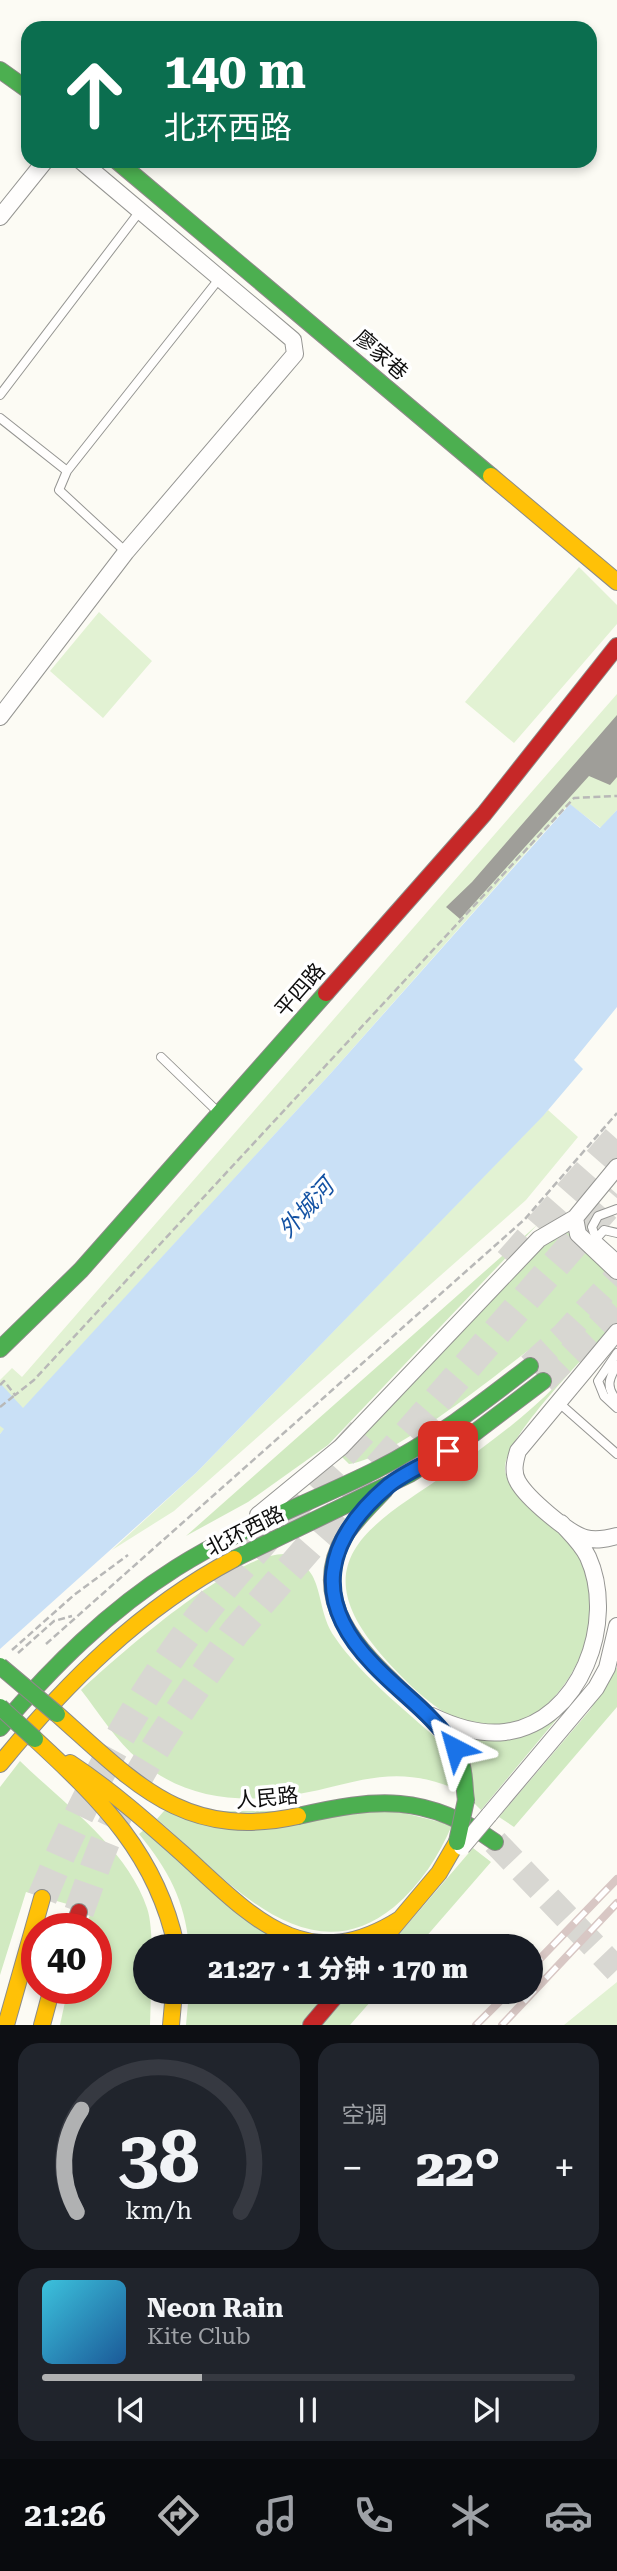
<!DOCTYPE html>
<html lang="zh">
<head>
<meta charset="utf-8">
<style>
  body { margin:0; font-family:"Roboto Serif","Noto Sans SC",serif; background:#20242c; color:#f1f3f6; height:100vh; display:flex; flex-direction:column; font-size:26px; white-space:nowrap }
  * { box-sizing:border-box; margin:0 }
  p { font-size:23px; color:#9ea1a6 }
  .icon { flex:none; width:38px; height:38px; fill:none; stroke:currentColor; stroke-width:2; stroke-linecap:round; stroke-linejoin:round }
  .map { position:relative; height:2025px; overflow:hidden }
  .sheet { display:flex; flex-direction:column; gap:18px; padding:18px; background:#0d0f14; flex:1 }
  .sheet>* { flex:none }
  .guide { position:absolute; left:21px; top:21px; width:576px; height:147px; border-radius:21px; box-shadow:0 4px 10px #0003; background:#0b6e4f; color:#fff; overflow:hidden }
  .speed { position:absolute; left:21px; top:1913px; display:flex; gap:14px; font-size:35px; font-weight:700; text-align:center }
  .speed>* { display:grid; place-content:center; width:91px; height:91px; border-radius:50%; background:#171b24; box-shadow:0 4px 10px #0003; line-height:1 }
  .speed .limit { border:10px solid #d22; background:#fff; color:#111 }
  .pin { position:absolute; display:grid; place-items:center; width:60px; height:60px; color:#fff; margin:-30px; border-radius:14px; box-shadow:0 4px 10px #0006 }
  .me { position:absolute; width:77px; margin:-38px; rotate:321deg; stroke-linejoin:round; filter:drop-shadow(0 0 5px #0008) }
  .turn { display:flex; align-items:center; gap:24px; height:147px; padding:0 28px; font-size:32px }
  .turn .icon { width:91px; height:91px; stroke-width:2.5 }
  .turn b { display:block; font-size:49px; line-height:60px }
  .big { font-size:52px; font-weight:800; line-height:1.1 }
  .sheet .tile { flex:1; display:flex; flex-direction:column; justify-content:center; gap:10px; min-width:0; padding:0 24px; border-radius:21px; background:#20242c }
  .sheet .dial { align-items:center; gap:0 }
  .dial svg { height:182px; overflow:visible; fill:none; stroke:#363941; stroke-width:7; stroke-linecap:round; text-anchor:middle }
  .dial text { fill:#f1f3f6; stroke:none }
  .song { display:flex; align-items:center; gap:21px }
  .cover { width:84px; height:84px; border-radius:10px; background:linear-gradient(135deg,hsl(190 70% 55%),hsl(210 70% 35%)) }
  .played { height:7px; border-radius:4px; background:linear-gradient(90deg,#b0b1b2 30%,#363941 30%) }
  .keys { display:flex; justify-content:space-around; direction:ltr }
  .heat { display:flex; justify-content:space-between; align-items:center; font-size:38px; direction:ltr }
  .sheet .tiles { flex:1; display:grid; gap:18px; grid-template-columns:1fr 1fr }
  .tile:last-child { grid-column:span 2 }
  .trip { position:absolute; left:133px; top:1934px; width:410px; height:70px; border-radius:35px; background:#171b24; box-shadow:0 4px 10px #0003; font-weight:800; line-height:70px; text-align:center }
  .tab-bar { display:flex; height:112px; justify-content:space-around; align-items:center; background:#090b0e; color:#9ea1a6 }
  .tab-bar .icon { width:49px; height:49px }
  .tab-bar .current { color:#b0b1b2 }
  .tab-bar b { font-size:32px; color:#f1f3f6 }
  .map>svg:first-child { display:block }
</style>
</head>
<body>
<div class="map">
<svg width="617" height="2025" viewBox="0 0 617 2025">
  <rect width="100%" height="100%" fill="#fcfbf4"/>
  <path fill="#e2f2d3" d="M 579,567 L 617,605 L 617,624 L 514,743 L 465,702 Z
    M 99,612 L 152,661 L 103,718 L 50,671 Z
    M 617,694 L 617,810 L 601,828 L 569,804 L 331,1073 L 0,1434 L 0,1380 L 12,1368 L 22,1377 Z
    M 548,1110 L 578,1137 L 526,1200 L 174,1511 L 112,1550 L 196,1473 Z
    M 617,1982 L 617,2025 L 564,2025 Z"/>
  <path fill="#d1eac1" d="M 537,1225 L 328,1445 L 248,1502 L 186,1536 Z
    M 566,1231 L 617,1276 L 617,1321 C 592,1350 508,1433 505,1466 C 502,1495 562,1527 579,1551 C 612,1600 581,1683 535,1714 C 513,1730 478,1727 454,1717 C 429,1707 392,1668 375,1647 C 302,1557 380,1520 446,1474 C 484,1447 526,1417 557,1384 L 530,1349 C 492,1378 393,1458 349,1464 L 340,1455 L 388,1409 L 544,1243 Z
    M 284,1554 C 328,1569 313,1604 334,1636 C 361,1677 416,1719 453,1753 L 453,1788 C 406,1769 375,1776 327,1788 C 263,1804 193,1807 139,1760 C 116,1741 99,1713 81,1690 C 120,1654 233,1554 284,1554 Z
    M 617,1667 L 617,1707 L 514,1827 L 499,1817 L 590,1710 Z
    M 566,1708 L 481,1810 L 474,1803 L 450,1729 L 485,1737 Z
    M 20,1761 C 64,1804 127,1848 147,1908 C 151,1920 151,1934 152,1946 L 145,1946 L 145,1992 L 151,1992 L 150,2025 L 60,2025 L 68,1988 L 96,1988 L 96,1928 L 86,1928 L 91,1911 L 26,1892 L 0,1975 L 0,1787 Z
    M 164,1811 L 396,1811 L 452,1825 C 439,1856 420,1885 394,1907 C 305,1980 222,1874 157,1819 Z
    M 144,1830 L 286,1946 L 189,1946 C 185,1901 168,1869 139,1834 Z
    M 473,1848 L 491,1862 L 418,1946 L 389,1946 Z
    M 189,1992 L 330,1992 L 302,2025 L 186,2025 Z
    M 351,1992 L 379,1992 L 350,2025 L 322,2025 Z"/>
  <path fill="#c9e0f6" d="M 570,804 L 600,828 L 617,810 L 617,1007 L 574,1060 L 583,1069 L 543,1116 L 196,1473 L 0,1649 L 0,1434 L 4,1429 L 0,1426 L 0,1383 L 23,1408 L 331,1073 Z"/>
  <path fill="#9f9e99" d="M 617,715 L 617,777 L 610,785 L 589,776 L 460,919 L 446,907 L 472,882 Z"/>
  <g fill="none" stroke-linecap="round" stroke-linejoin="round">
    <path stroke="#d8d7d2" stroke-width="26" stroke-dasharray="26 13" stroke-linecap="butt" d="M 530,1366 L 564,1335 L 617,1277
      M 543,1381 L 617,1307
      M 495,1842 L 617,1970"/>
    <path stroke="#d8d7d2" stroke-width="30" stroke-dasharray="30 15" stroke-linecap="butt" d="M 509,1262 L 617,1139
      M 42,1898 C 84,1796 138,1694 207,1608 C 256,1547 310,1490 362,1432
      M 79,1912 C 88,1887 97,1861 107,1837 C 140,1764 190,1695 236,1631 L 617,1194"/>
    <defs>
      <path id="lane" d="M 0,395 L 140,211
        M 0,418 L 67,471
        M 126,552 L 59,490 L 67,471 L 219,279
        M 161,1057 L 217,1111
        M 617,1209 L 598,1216 L 592,1227 L 596,1239 L 617,1258
        M 596,1239 L 604,1230 L 617,1233
        M 617,1353 L 598,1381 L 604,1396 L 617,1408
        M 617,1365 C 608,1380 606,1387 617,1401
        M 558,1402 L 617,1454"/>
      <path id="street" d="M 0,217 L 45,161
        M 0,717 L 126,552 L 295,354 L 293,340 L 81,161
        M 575,1218 L 578,1234 L 617,1271
        M 617,1332 L 518,1451 C 515,1461 512,1472 518,1482 C 527,1498 568,1533 585,1538 C 596,1541 606,1539 617,1536
        M 258,1515 L 341,1447 L 539,1239 L 575,1218 L 617,1167
        M 432,1716 C 455,1727 480,1735 505,1732 C 581,1722 617,1621 588,1557 C 582,1544 571,1534 561,1523
        M 489,1815 L 596,1688 L 607,1668 L 617,1626"/>
      <path id="fast" d="M 0,70 L 28,90
        M 117,161 L 491,476
        M 0,1349 L 81,1270 L 326,993
        M 385,1490 C 372,1504 357,1518 346,1534 C 306,1599 359,1651 404,1693 C 426,1712 450,1735 461,1763 C 465,1774 464,1788 466,1800
        M 234,1559 L 410,1474 L 469,1437 L 543,1381
        M 0,1728 C 52,1667 108,1611 176,1568 C 239,1528 310,1503 376,1470 C 432,1442 481,1404 530,1366
        M 298,1816 C 376,1798 426,1793 495,1842"/>
      <path id="slow" d="M 491,476 L 617,582
        M 57,1714 C 135,1783 184,1841 298,1816
        M 35,1739 C 101,1800 157,1855 176,1946
        M 70,1763 C 111,1790 147,1822 183,1854 C 251,1916 305,1979 400,1919
        M 0,1764 C 66,1683 141,1608 234,1559
        M 391,1930 L 439,1873 L 457,1842
        M 6,2025 L 42,1898
        M 42,2025 L 52,1988
        M 171,2025 L 174,1992"/>
      <path id="jam" d="M 326,993 L 484,814 L 617,646
        M 73,1928 L 79,1912
        M 311,2025 L 339,1992"/>
    </defs>
    <use href="#lane" stroke="#959592" stroke-width="10"/>
    <use href="#street" stroke="#959592" stroke-width="18"/>
    <use href="#fast" stroke="#8c8b88" stroke-width="18"/>
    <use href="#slow" stroke="#8c8b88" stroke-width="18"/>
    <use href="#jam" stroke="#8c8b88" stroke-width="18"/>
    <path stroke="#b8b8b7" stroke-width="2.5" stroke-dasharray="7 3.5" stroke-linecap="butt" d="M 0,1385 L 4,1381 L 15,1395 L 34,1380 L 574,798 L 617,796
      M 0,1407 L 15,1395
      M 46,1644 L 525,1219 L 617,1113
      M 12,1650 L 74,1595 L 128,1555
      M 18,1653 L 54,1621 L 72,1616"/>
    <use href="#lane" stroke="#fffefd" stroke-width="8"/>
    <use href="#street" stroke="#fffefd" stroke-width="16"/>
    <use href="#fast" stroke="#4caf50" stroke-width="16"/>
    <use href="#slow" stroke="#ffc107" stroke-width="16"/>
    <use href="#jam" stroke="#c62828" stroke-width="16"/>
    <defs>
      <path id="rail" d="M 530,1969 L 617,1879
        M 476,2025 L 509,1992
        M 502,2025 L 617,1903"/>
    </defs>
    <use href="#rail" stroke="#d8c7c4" stroke-width="8"/>
    <use href="#rail" stroke="#fff" stroke-width="5" stroke-dasharray="16" stroke-linecap="butt"/>
    <defs>
      <path id="street-bridge" d="M 462,1847 L 489,1815"/>
      <path id="fast-bridge" d="M 0,1666 L 57,1714
        M 0,1707 L 35,1739
        M 457,1842 L 466,1800"/>
    </defs>
    <use href="#street-bridge" stroke="#959592" stroke-width="18" stroke-linecap="butt"/>
    <use href="#fast-bridge" stroke="#8c8b88" stroke-width="18" stroke-linecap="butt"/>
    <use href="#street-bridge" stroke="#fffefd" stroke-width="16"/>
    <use href="#fast-bridge" stroke="#4caf50" stroke-width="16"/>
  </g>
  <g fill="none" stroke-linecap="round" stroke-linejoin="round">
    <defs>
      <path id="route" d="M 448,1451 C 429,1463 405,1472 388,1486 C 323,1541 312,1601 373,1664 C 399,1692 434,1715 455,1748"/>
    </defs>
    <use href="#route" stroke="#114b97" stroke-width="18"/>
    <use href="#route" stroke="#1a73e8" stroke-width="12"/>
  </g>
  <g text-anchor="middle" stroke-width="7" stroke-linejoin="round" paint-order="stroke">
    <g font-size="21" fill="#0e0e0e" stroke="#fff">
      <text transform="translate(381 355) rotate(41)" y="7">廖家巷</text>
      <text transform="translate(300 990) rotate(-49)" y="7">平四路</text>
      <text transform="translate(245 1531) rotate(-27)" y="7">北环西路</text>
      <text transform="translate(267 1798) rotate(-5)" y="7">人民路</text>
    </g>
    <g font-size="23" font-style="italic" fill="#1452a3" stroke="#fff">
      <text transform="translate(306 1208) rotate(-48)" y="8">外城河</text>
    </g>
  </g>
</svg>
<div class="speed"><div class="limit">40</div></div>
<div class="pin" style="left:448px;top:1451px;background:#d93025"><svg class="icon" aria-label="arrive" viewBox="0 0 24 24"><path d="M6 21V4h12l-3 4 3 4H6"/></svg></div>
<svg class="me" style="left:455px;top:1748px" viewBox="-20 -20 40 40"><path d="M0-17L14 15 0 8-14 15z" fill="#1a73e8" stroke="#fff" stroke-width="4"/></svg>
<div class="trip">21:27 · 1 分钟 · 170 m</div>
<div class="guide">
<div class="turn"><svg class="icon" aria-label="ahead" viewBox="0 0 24 24"><path d="M12 20V5M6 11l6-6 6 6"/></svg><div><b>140 m</b>北环西路</div></div>
</div>
</div>
<section class="sheet">
<div class="tiles">
<div class="tile dial"><svg viewBox="0 0 100 80">
<path d="M14 69A42 42 0 1 1 86 69"/>
<path d="M14 69A42 42 0 0 1 16 24" stroke="#b0b1b2"/>
<text x="50" y="56" font-size="32" font-weight="700">38</text>
<text x="50" y="72" font-size="11">km/h</text>
</svg></div>
<div class="tile"><p>空调</p>
<div class="heat"><a>−</a><b class="big">22°</b><a>+</a></div>
</div>
<div class="tile">
<div class="song"><i class="cover"></i><div><b>Neon Rain</b><p>Kite Club</p></div></div>
<div class="played"></div>
<div class="keys"><svg class="icon" aria-label="previous" viewBox="0 0 24 24"><path d="M18 5L8 12l10 7zM5 5v14"/></svg><svg class="icon" aria-label="pause" viewBox="0 0 24 24"><path d="M8 5v14M16 5v14"/></svg><svg class="icon" aria-label="next" viewBox="0 0 24 24"><path d="M6 5l10 7-10 7zM19 5v14"/></svg></div>
</div>
</div>
</section>
<nav class="tab-bar">
<b>21:26</b>
<svg class="icon current" aria-label="directions" viewBox="0 0 24 24"><path d="M12 3l9 9-9 9-9-9zM9 14v-3h6M13 9l2 2-2 2"/></svg>
<svg class="icon" aria-label="music" viewBox="0 0 24 24"><path d="M9 18V5l10-2v13"/><circle cx="6" cy="18" r="3"/><circle cx="16" cy="16" r="3"/></svg>
<svg class="icon" aria-label="phone" viewBox="0 0 24 24"><path d="M5 4h4l2 5-3 2q2 4 5 5l2-3 5 2v4C11 20 4 13 5 4z"/></svg>
<svg class="icon" aria-label="climate" viewBox="0 0 24 24"><path d="M12 3v18M4 7l16 10M4 17L20 7"/></svg>
<svg class="icon" aria-label="car" viewBox="0 0 24 24"><path d="M5 17H2v-5l4-1 3-4h7l3 4 3 1v5h-3M9 17h6M6 11h13"/><circle cx="7" cy="17" r="2"/><circle cx="17" cy="17" r="2"/></svg>
</nav>
</body>
</html>
